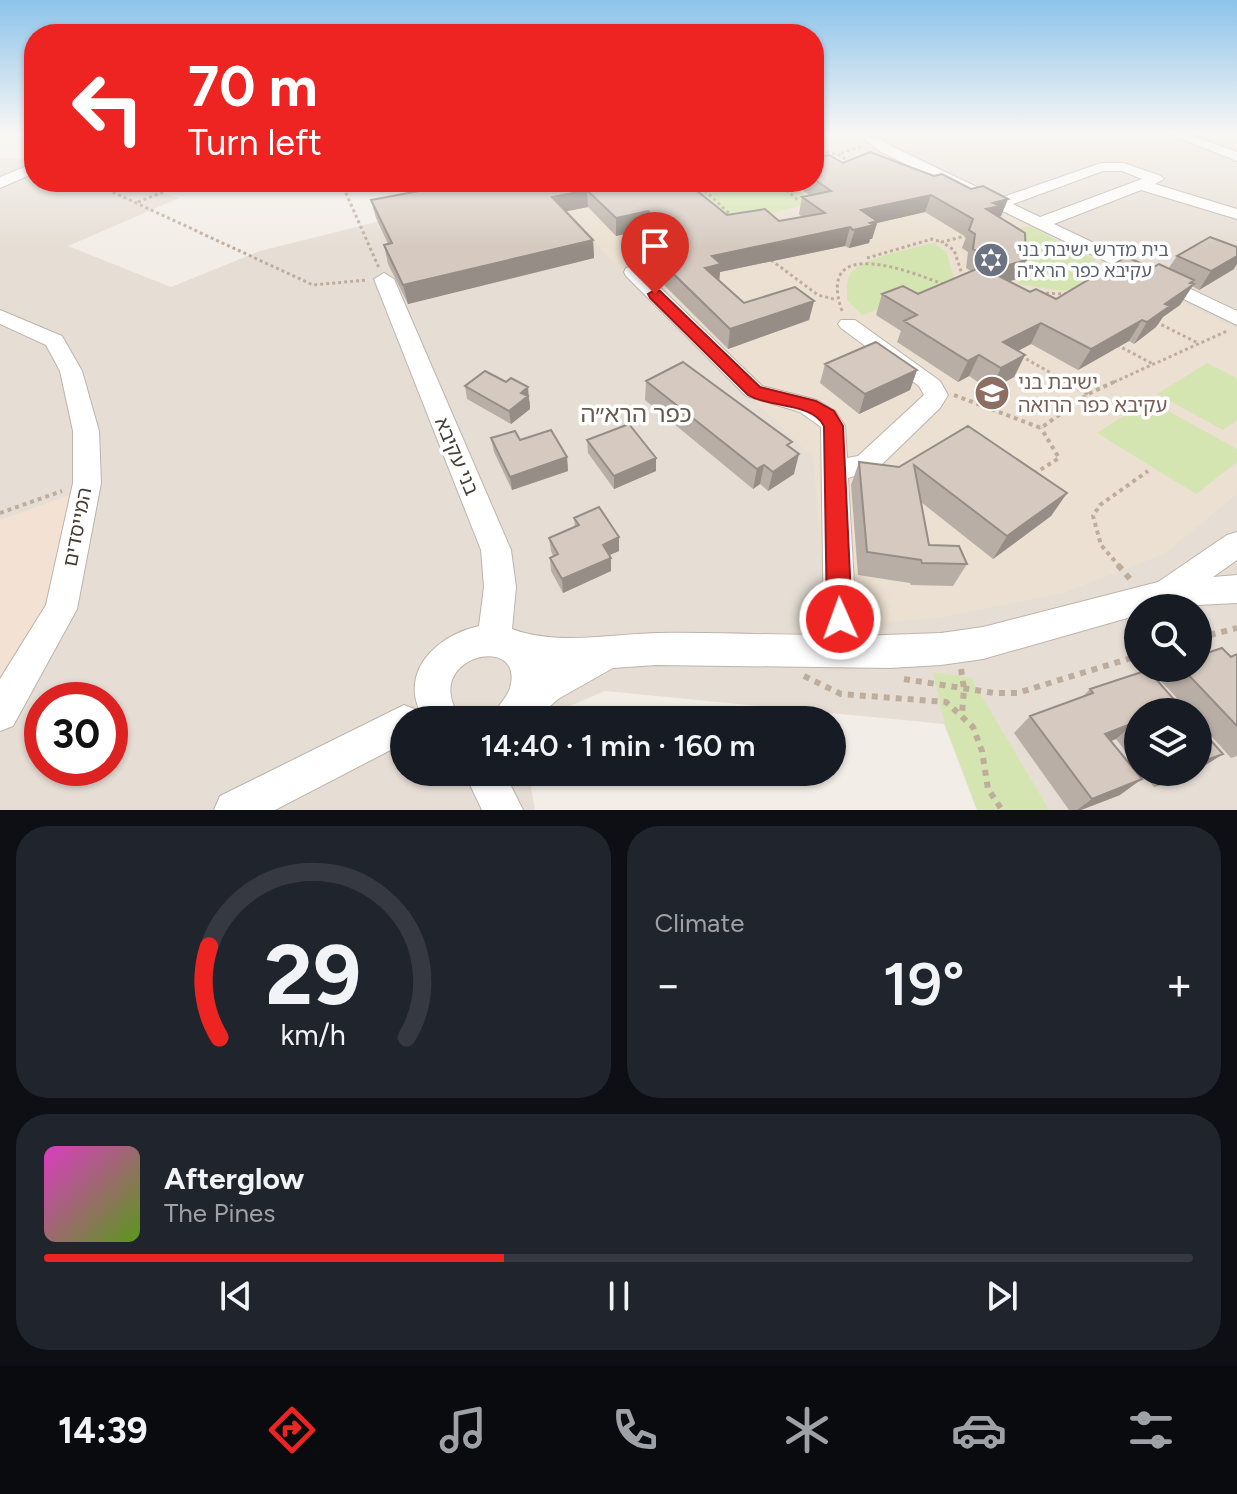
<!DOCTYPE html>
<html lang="en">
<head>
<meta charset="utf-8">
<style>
  body { margin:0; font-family:Figtree,"Noto Sans Hebrew",sans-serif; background:#20242c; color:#f1f3f6; height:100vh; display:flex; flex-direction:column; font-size:30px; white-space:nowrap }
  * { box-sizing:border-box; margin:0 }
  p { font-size:26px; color:#9ea1a6 }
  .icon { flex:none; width:44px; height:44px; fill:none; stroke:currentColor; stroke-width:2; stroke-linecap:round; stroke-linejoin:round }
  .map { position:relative; height:810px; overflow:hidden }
  .side { display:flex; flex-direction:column; gap:16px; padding:16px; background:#0d0f14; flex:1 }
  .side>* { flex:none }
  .top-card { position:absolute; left:24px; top:24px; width:800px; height:168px; border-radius:32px; box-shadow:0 2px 6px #0004; background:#ee2422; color:#fff; overflow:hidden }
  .controls { position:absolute; left:1124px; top:594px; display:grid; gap:16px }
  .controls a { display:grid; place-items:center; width:88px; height:88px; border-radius:50%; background:#171b24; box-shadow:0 2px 6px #0004; font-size:40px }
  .speed { position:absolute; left:24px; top:682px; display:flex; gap:16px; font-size:40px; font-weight:700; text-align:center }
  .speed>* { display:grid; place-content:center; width:104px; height:104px; border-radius:50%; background:#171b24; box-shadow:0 2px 6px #0004; line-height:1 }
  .speed .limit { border:12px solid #d22; background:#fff; color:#111 }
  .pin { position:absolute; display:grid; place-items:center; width:68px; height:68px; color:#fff; margin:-82px -34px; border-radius:50% 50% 50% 0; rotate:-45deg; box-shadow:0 0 8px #0007 }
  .pin .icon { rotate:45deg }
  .me { position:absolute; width:88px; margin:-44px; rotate:358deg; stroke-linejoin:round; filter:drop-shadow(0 0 6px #0008) }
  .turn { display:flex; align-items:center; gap:28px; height:168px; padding:0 32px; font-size:36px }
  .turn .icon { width:104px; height:104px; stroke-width:2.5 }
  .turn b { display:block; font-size:56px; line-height:68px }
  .big { font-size:60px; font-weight:600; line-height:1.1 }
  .side .card { flex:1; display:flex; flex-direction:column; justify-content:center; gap:12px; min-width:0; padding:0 28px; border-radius:32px; background:#20242c }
  .side .dial { align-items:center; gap:0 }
  .dial svg { height:208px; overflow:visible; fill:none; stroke:#363941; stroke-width:7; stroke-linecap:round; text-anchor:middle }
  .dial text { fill:#f1f3f6; stroke:none }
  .song { display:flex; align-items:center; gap:24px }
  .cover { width:96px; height:96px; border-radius:12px; background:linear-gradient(135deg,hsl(310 70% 55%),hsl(90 70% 35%)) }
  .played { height:8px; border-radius:4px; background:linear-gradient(90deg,#ee2422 40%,#363941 40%) }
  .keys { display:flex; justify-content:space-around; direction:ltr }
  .heat { display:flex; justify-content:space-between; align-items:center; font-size:44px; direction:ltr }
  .side .tiles { flex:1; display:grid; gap:16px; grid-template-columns:1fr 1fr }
  .card:last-child { grid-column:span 2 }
  .trip { position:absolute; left:390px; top:706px; width:456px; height:80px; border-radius:40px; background:#171b24; box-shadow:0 2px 6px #0004; font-weight:600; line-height:80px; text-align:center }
  .tab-bar { display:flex; height:128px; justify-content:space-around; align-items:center; background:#090b0e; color:#9ea1a6 }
  .tab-bar .icon { width:56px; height:56px }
  .tab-bar .active { color:#ee2422 }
  .tab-bar b { font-size:36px; color:#f1f3f6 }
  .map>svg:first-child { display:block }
</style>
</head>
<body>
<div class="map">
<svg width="1237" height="810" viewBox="0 0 1237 810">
  <rect width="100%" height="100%" fill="#f2ede7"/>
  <path fill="#e6ded5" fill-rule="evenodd" d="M 814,134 L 1237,134 L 1237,810 L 977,810 L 944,724 L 605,691 L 556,712 L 550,720 L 404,720 L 404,772 L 528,772 L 535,810 L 0,810 L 0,158 L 34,160 L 34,182 L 125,182 L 179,198 L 68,246 L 171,287 L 260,251 L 537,182 L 814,182 ZM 1138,608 L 1198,608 L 1198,668 L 1138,668 ZM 42,700 L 110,700 L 110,768 L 42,768 ZM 1138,712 L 1198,712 L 1198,772 L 1138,772 Z"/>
  <path fill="#f3e1d3" d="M 78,492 L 50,604 L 0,686 L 0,520 Z"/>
  <path fill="#ebe0d1" d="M 814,134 L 853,134 L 853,138 L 1237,329 L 1237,494 L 1164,554 L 1063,593 L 938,618 L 828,627 L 813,458 L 611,260 L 540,182 L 814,182 Z"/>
  <path fill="#d5e5b2" d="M 701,182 L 785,182 L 815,202 L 724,225 L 685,195 L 711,189 Z
    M 1030,226 L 1096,261 L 1067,269 L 1088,285 L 1064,291 L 1018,284 L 1033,258 L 996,232 Z
    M 934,243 L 946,252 L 956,284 L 862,315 L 847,300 C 847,292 846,281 850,274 C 860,258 915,248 934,243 Z
    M 1207,363 L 1237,378 L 1237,420 L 1223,430 L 1157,394 Z
    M 1148,400 L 1237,449 L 1237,462 L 1196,494 L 1097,433 Z
    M 933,672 L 971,678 L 1049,810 L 977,810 L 945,724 Z"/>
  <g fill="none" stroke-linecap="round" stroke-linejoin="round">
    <defs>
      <path id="minor" d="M 858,134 L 874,134 L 891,146 L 1000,198 L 1101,163 L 1124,163 L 1161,176 L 1164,179 L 1155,184 L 1237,209 L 1237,219 L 1141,190 L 1054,224 L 1237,311 L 1237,325 L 881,152 ZM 1103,171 L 1122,171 L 1142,179 L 1040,217 L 1013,204 Z
        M 1169,134 L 1189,134 L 1237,152 L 1237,161 Z
        M 34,163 L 34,173 L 0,188 L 0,177 Z
        M 633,266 L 640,268 L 762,386 L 817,400 L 835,411 L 845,426 L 847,458 L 858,456 L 924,395 L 919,386 L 841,328 L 838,324 L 841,320 L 855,320 L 940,381 L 948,395 L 940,408 L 876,470 L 848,478 L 857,636 L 941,633 L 983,627 L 1158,582 L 1227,535 L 1237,532 L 1237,560 L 1213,577 L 1237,575 L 1237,603 L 1138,608 L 1138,615 L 983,659 L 941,665 L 890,668 L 656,665 L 613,668 L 558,699 L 535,720 L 490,720 C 495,708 506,700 510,688 C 524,638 443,652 451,696 C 452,704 457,712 459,720 L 423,720 C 420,712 416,703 415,695 C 411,658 447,633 479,626 L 484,587 L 481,550 L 374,279 L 384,273 L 394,279 L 511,550 L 516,587 L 512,629 C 557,646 610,634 658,633 C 713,632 769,635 824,635 L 821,427 L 800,412 L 746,396 L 626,276 L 624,272 L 626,268 Z
        M 0,310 L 62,336 L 82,371 L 99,431 L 101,483 L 77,609 L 13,726 L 0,731 L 0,679 L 46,605 L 73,483 L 73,431 L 60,371 L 46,345 L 0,324 Z
        M 404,705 L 417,710 L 421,720 L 404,720 L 404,743 L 275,810 L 214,810 L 220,796 Z
        M 464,772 L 504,772 L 523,810 L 482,810 Z"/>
    </defs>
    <use href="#minor" stroke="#bdb3aa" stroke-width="2"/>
    <path stroke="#bead9c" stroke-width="3" stroke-dasharray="3 3" stroke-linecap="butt" d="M 814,151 L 838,154
      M 850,163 L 838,154 L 861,147
      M 91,182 L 313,285 L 367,280
      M 341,182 L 379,268
      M 696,182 L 732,216
      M 777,182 L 798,200
      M 138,202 L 188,182
      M 867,258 L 932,239 L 942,242
      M 771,260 L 818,295 L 837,300
      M 963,277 L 954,250 L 942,242 L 969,235
      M 1040,293 L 1067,294
      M 842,311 C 815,233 912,272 945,285
      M 1156,322 L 1198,343
      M 1117,345 L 1153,364
      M 1021,356 L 1067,382
      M 1114,382 L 1227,331"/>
    <path stroke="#bead9c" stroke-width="4" stroke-dasharray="4 4" stroke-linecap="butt" d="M 1064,380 L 1088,394
      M 954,395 L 1041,428 L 1088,394 L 1118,380
      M 1034,474 L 1059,458 L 1041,428
      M 0,513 L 62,491
      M 1120,567 L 1101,545 L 1093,516 L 1100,505 L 1148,471"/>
    <path stroke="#bead9c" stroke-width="6" stroke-dasharray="6 6" stroke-linecap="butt" d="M 1118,565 L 1130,579
      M 1198,638 L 1237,628
      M 961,669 L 964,689 L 962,714
      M 804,676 L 841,694 L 946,702 L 973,727 L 982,751 L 988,789 L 1002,810
      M 904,679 L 994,693 L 1017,693 L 1138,656"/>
    <use href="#minor" fill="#fff" fill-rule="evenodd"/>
  </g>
  <path fill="#b8aea5" d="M 814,158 L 843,163 L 971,189 L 1008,199 L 1001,216 L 999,217 L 1026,260 L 1017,279 L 1008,281 L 1030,292 L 1056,299 L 1152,268 L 1168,269 L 1177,256 L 1234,269 L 1199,290 L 1192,286 L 1180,305 L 1163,317 L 1156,327 L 1134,344 L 1129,341 L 1078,370 L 1031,344 L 1017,351 L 1025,355 L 1014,377 L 990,390 L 969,376 L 958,382 L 897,342 L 901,331 L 876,315 L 882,294 L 918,294 L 971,271 L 966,268 L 968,252 L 962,248 L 966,237 L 925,212 L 877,223 L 872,239 L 870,239 L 869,243 L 849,248 L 845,246 L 720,272 L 719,281 L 744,303 L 814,301 L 809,320 L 728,349 L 649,270 L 650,251 L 668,248 L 647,229 L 616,236 L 588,207 L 566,211 L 593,240 L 594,258 L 408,304 L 388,264 L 384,245 L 388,244 L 376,218 L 371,200 L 467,182 L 687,182 L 727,215 L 779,221 L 802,217 L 799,214 L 802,197 L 809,195 L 791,182 L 814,182 Z
    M 825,364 L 917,370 L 910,390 L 859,414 L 820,383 Z
    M 646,381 L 791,448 L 794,474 L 768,491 L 760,484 L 753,489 L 645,400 Z
    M 465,386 L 530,401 L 530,409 L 511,424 L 467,399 Z
    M 968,426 L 1067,493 L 1051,516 L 993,559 L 921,502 L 929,545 L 967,564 L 953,586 L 911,585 L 910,583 L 858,575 L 851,485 L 859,462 L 899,467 Z
    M 491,438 L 520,440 L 567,457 L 568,471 L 512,490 L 494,452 Z
    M 587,440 L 656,471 L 614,489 L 588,453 Z
    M 574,518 L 619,551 L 609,555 L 611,558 L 611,571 L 563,593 L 551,571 L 550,558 L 553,556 L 551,551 L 549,538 L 575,527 Z
    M 1237,654 L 1237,756 L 1231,758 L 1198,721 L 1198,712 L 1190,712 L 1159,679 L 1171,668 L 1198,668 Z
    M 1090,689 L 1138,712 L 1138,767 L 1116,739 L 1111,741 L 1120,795 L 1081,810 L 1069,810 L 1014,733 L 1030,716 L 1081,698 Z
    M 1142,772 L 1193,772 L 1154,787 Z"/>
  <path fill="#968d86" d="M 587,190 L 588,207 L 553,214 L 552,197 Z
    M 931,195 L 925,212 L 877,223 L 872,239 L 870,239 L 869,243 L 849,248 L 861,210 Z
    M 1008,199 L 1001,216 L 995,218 L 986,209 L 993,203 Z
    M 648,211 L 647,229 L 616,236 L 616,218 Z
    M 850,227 L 845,246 L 720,272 L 719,283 L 705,268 L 712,256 Z
    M 593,240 L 594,258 L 408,304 L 403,285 Z
    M 1237,256 L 1237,264 L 1234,269 L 1199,290 L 1211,271 Z
    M 1026,260 L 1017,279 L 994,286 L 1002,267 Z
    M 1194,280 L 1190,287 L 1194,284 L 1180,305 L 1163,317 L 1156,327 L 1134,344 L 1147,322 L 1165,304 Z
    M 814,301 L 809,320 L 728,349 L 730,329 Z
    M 1142,320 L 1129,341 L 1078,370 L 1091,349 Z
    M 1041,323 L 1031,344 L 993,364 L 1003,342 Z
    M 979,355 L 969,376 L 958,382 L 968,361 Z
    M 1025,355 L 1014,377 L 990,390 L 1001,368 Z
    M 917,370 L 910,390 L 859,414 L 865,394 Z
    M 528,387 L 530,409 L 511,424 L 509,411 L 521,393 Z
    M 799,454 L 794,474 L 768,491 L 773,472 Z
    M 567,457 L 568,471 L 512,490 L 510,477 Z
    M 656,458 L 656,471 L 614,489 L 614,476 Z
    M 764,465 L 760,484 L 753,489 L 757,469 Z
    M 1067,493 L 1051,516 L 993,559 L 1007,536 Z
    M 619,537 L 619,551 L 603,558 L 603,545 Z
    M 611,558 L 611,571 L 563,593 L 562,579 Z
    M 1136,722 L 1116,739 L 1086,750 L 1105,734 Z
    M 1223,754 L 1198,770 L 1198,763 Z
    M 1176,772 L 1193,772 L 1154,787 Z
    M 1142,779 L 1120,795 L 1081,810 L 1077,810 L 1092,799 Z"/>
  <path fill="#d6cac0" stroke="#968d86" stroke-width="2" d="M 870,152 L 934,176 L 942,174 L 971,189 L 983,186 L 1008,199 L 993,203 L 1000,206 L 986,209 L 1025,233 L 1026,260 L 1002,267 L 973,249 L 975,234 L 969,230 L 973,219 L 931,195 L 861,210 L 877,221 L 870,223 L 874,225 L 853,230 L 850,227 L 712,256 L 721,264 L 705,268 L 744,303 L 795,287 L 814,301 L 730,329 L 650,251 L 685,244 L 648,211 L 616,218 L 587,190 L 552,197 L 593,240 L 403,285 L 384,245 L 392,243 L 371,200 L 467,182 L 686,182 L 727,215 L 765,209 L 779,221 L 825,213 L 802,197 L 831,191 L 814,179 L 814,158 L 829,155 L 843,163 Z
    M 1210,237 L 1237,247 L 1237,256 L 1211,271 L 1177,256 Z
    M 1126,257 L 1152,268 L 1159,264 L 1194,280 L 1190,283 L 1194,284 L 1165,304 L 1170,306 L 1147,322 L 1142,320 L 1091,349 L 1041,323 L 1003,342 L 1025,355 L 1001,368 L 979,355 L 968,361 L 904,321 L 917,315 L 882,294 L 903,286 L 918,294 L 981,267 L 1030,292 L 1036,289 L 1056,299 Z
    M 876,342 L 917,370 L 865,394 L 825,364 Z
    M 683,362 L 792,442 L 787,445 L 799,454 L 773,472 L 764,465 L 757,469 L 646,381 Z
    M 485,371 L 506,382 L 511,378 L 528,387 L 521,393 L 528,396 L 509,411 L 465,386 Z
    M 629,424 L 656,458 L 614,476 L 587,440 Z
    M 968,426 L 1067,493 L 1007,536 L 914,465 L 929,545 L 959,546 L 967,564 L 922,563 L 921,560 L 867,552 L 859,462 L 899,467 Z
    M 551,430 L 567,457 L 510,477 L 491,438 L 515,431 L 520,440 Z
    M 599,507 L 619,537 L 603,545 L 611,558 L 562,579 L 550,558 L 558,554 L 549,538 L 579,525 L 574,518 Z
    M 1222,648 L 1231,657 L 1237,654 L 1237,726 L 1182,668 L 1198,668 L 1198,656 Z
    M 1148,670 L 1185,712 L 1138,712 L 1138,724 L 1136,722 L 1105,734 L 1142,779 L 1092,799 L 1030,716 L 1093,693 L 1090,689 Z
    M 1198,726 L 1223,754 L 1198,763 Z"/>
  <linearGradient id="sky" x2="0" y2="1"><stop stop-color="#8dc3ea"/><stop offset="0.54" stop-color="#f9f7f4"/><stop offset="1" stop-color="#f9f7f4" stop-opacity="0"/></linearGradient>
  <rect width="1237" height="248" fill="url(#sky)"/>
  <path fill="#ee2422" stroke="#9b1716" stroke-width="2" d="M 655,290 L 660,291 L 760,387 L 816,401 L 834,411 L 843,426 L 852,619 L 848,627 L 840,630 L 831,627 L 827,619 L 824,426 C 812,402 769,408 748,395 L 650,298 L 648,294 Z"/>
  <defs>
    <symbol id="synagogue-disc" viewBox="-11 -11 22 22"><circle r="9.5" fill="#6b7280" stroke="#fff"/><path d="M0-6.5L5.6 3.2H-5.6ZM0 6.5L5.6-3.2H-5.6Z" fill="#fff"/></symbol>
    <symbol id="school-disc" viewBox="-11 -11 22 22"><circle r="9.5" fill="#8d6e63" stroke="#fff"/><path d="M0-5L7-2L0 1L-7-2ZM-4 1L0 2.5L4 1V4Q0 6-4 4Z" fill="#fff"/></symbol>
  </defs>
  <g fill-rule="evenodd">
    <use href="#synagogue-disc" x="971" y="240" width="40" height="40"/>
    <use href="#school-disc" x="972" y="373" width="40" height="40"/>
  </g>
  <g text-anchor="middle" stroke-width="7" stroke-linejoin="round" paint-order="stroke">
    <g font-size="18" fill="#5b616d" stroke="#fff" text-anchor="start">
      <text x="1017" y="256">בית מדרש ישיבת בני<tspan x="1017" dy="21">עקיבא כפר הרא"ה</tspan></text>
    </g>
    <g font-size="20" fill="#785e54" stroke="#fff" text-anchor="start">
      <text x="1018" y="389">ישיבת בני<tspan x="1018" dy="23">עקיבא כפר הרואה</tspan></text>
    </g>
    <g font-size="20" fill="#453d36" stroke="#fff">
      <text transform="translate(457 456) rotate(67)" y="7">בני עקיבא</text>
      <text transform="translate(77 527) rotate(-79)" y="7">המייסדים</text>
    </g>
    <g font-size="24" fill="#67594e" stroke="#fff">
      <text x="636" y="422">כפר הרא״ה</text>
    </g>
  </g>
</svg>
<div class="controls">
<a><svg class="icon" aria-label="search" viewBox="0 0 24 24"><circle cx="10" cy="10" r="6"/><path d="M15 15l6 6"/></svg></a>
<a><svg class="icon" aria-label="layers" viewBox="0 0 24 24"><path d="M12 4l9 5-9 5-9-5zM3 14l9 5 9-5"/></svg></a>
</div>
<div class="speed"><div class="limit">30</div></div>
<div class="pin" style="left:655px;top:294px;background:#d93025"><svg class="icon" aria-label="arrive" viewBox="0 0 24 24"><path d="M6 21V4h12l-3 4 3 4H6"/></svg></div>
<svg class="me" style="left:840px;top:619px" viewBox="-20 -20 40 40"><circle r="17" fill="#ee2422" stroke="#fff" stroke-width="3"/><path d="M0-11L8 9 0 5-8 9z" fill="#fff"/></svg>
<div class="trip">14:40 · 1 min · 160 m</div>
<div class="top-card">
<div class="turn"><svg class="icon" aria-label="left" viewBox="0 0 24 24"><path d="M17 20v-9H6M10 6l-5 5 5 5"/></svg><div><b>70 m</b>Turn left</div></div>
</div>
</div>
<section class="side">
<div class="tiles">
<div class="card dial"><svg viewBox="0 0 100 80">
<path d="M14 69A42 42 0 1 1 86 69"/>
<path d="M14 69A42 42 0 0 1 10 34" stroke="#ee2422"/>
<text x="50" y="56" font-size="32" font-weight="700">29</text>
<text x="50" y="72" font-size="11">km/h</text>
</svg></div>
<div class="card"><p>Climate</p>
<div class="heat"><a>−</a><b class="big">19°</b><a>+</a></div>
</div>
<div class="card">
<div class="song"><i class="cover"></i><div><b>Afterglow</b><p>The Pines</p></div></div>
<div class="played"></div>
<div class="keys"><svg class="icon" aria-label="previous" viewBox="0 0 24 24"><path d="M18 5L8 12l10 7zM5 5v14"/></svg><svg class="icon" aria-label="pause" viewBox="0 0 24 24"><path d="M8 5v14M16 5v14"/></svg><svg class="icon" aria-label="next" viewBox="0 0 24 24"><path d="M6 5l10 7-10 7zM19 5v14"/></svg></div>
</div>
</div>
</section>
<nav class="tab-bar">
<b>14:39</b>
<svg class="icon active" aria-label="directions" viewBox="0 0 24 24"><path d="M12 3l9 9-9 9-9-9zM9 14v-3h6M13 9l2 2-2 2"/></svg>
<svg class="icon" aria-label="music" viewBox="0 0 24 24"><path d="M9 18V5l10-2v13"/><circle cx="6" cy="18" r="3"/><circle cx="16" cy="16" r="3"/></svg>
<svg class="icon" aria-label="phone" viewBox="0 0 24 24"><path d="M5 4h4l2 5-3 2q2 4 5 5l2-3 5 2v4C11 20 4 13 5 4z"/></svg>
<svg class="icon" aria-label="climate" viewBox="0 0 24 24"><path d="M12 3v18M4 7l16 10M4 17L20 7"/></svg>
<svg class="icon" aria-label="car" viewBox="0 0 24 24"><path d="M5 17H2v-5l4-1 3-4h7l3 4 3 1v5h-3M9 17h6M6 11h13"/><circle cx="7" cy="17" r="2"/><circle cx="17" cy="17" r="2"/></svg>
<svg class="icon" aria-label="filters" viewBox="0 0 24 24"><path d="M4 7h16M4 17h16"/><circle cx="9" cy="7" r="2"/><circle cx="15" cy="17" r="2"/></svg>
</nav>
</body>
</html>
